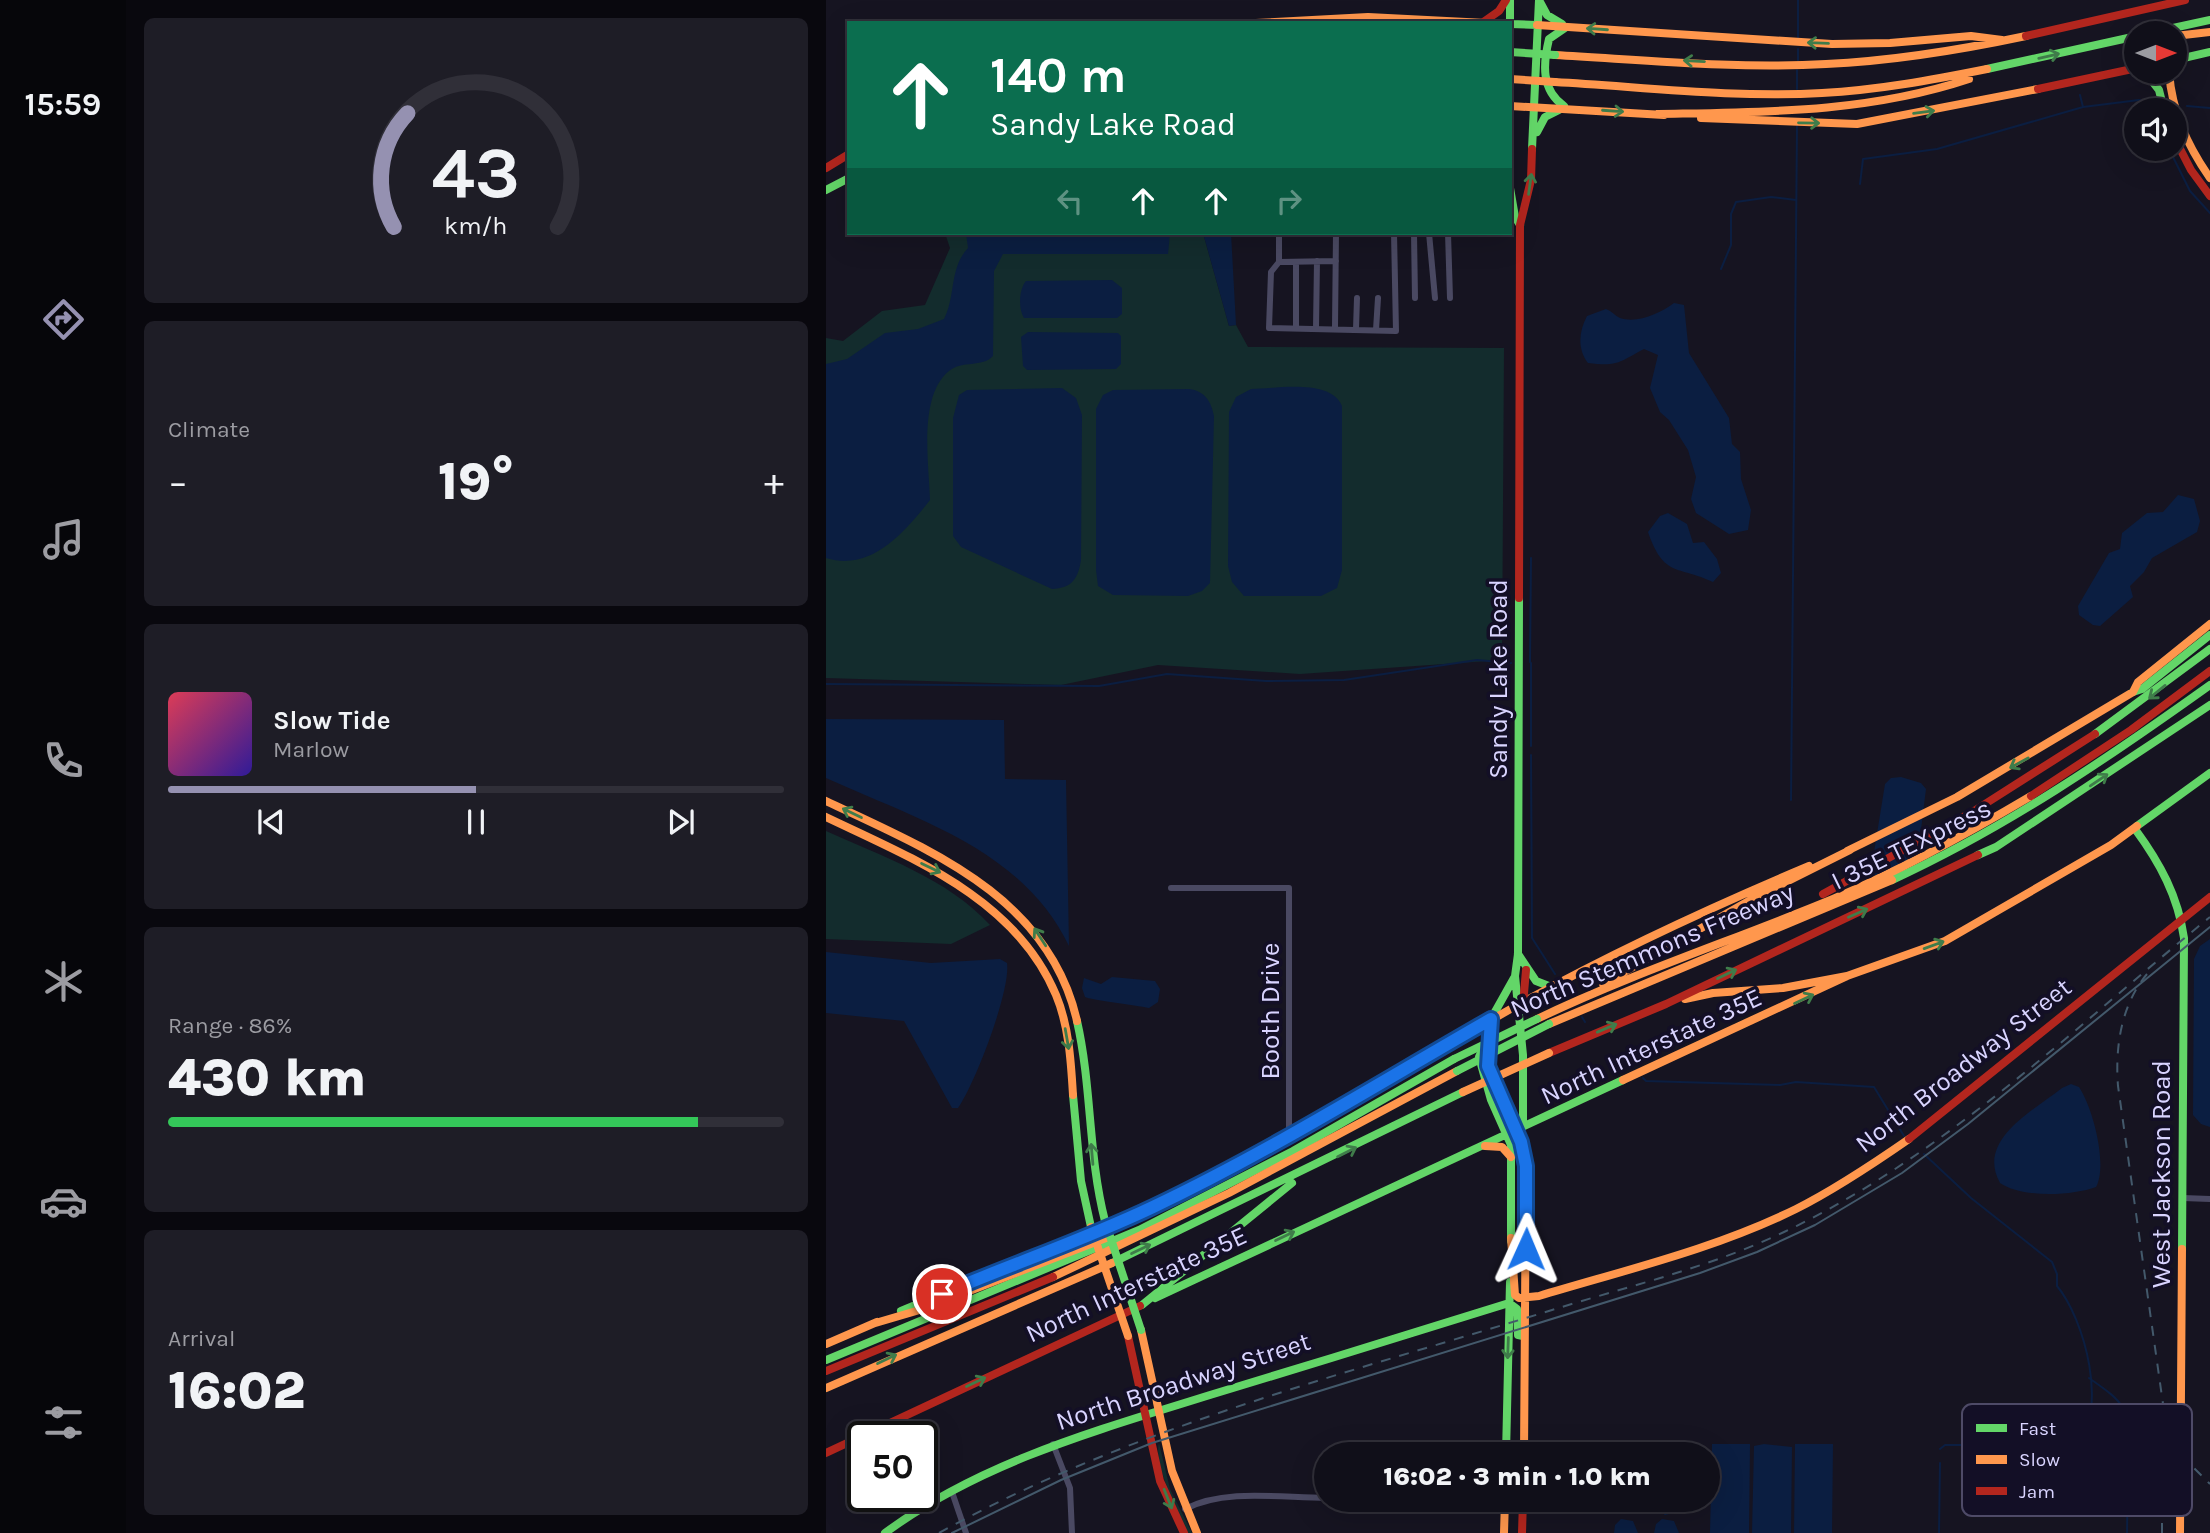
<!DOCTYPE html>
<html lang="en">
<head>
<meta charset="utf-8">
<style>
  body { margin:0; font-family:Karla,sans-serif; background:#1e1d26; color:#f1f3f6; height:100vh; display:flex; flex-direction:column; font-size:26px; white-space:nowrap }
  * { box-sizing:border-box; margin:0 }
  p { font-size:23px; color:#9c9ca2 }
  .icon { flex:none; width:38px; height:38px; fill:none; stroke:currentColor; stroke-width:2; stroke-linecap:round; stroke-linejoin:round }
  .map { position:relative; flex:1; overflow:hidden }
  .sheet { display:flex; flex-direction:column; gap:18px; padding:18px; background:#09080e; width:700px }
  .sheet>* { flex:none }
  .hud { position:absolute; left:21px; top:21px; width:665px; height:214px; border-radius:0px; box-shadow:0 7px 28px #0002,0 0 0 2px #302f38; background:#0b6e4f; color:#fff; overflow:hidden }
  .needle { width:46px; rotate:90deg }
  .controls { position:absolute; left:1298px; top:21px; display:grid; gap:14px }
  .controls a { display:grid; place-items:center; width:63px; height:63px; border-radius:50%; background:#100f19; box-shadow:0 7px 28px #0002,0 0 0 2px #302f38; font-size:35px }
  .speed { position:absolute; left:21px; top:1421px; display:flex; gap:14px; font-size:35px; font-weight:700; text-align:center }
  .speed>* { display:grid; place-content:center; width:91px; height:91px; border-radius:50%; background:#100f19; box-shadow:0 7px 28px #0002,0 0 0 2px #302f38; line-height:1 }
  .speed .limit { border:4px solid #111; border-radius:10px; background:#fff; color:#111 }
  .pin { position:absolute; display:grid; place-items:center; width:60px; height:60px; color:#fff; margin:-30px; border:4px solid #fff; border-radius:50%; box-shadow:0 2px 7px #0007 }
  .me { position:absolute; width:77px; margin:-38px; rotate:1deg; stroke-linejoin:round; filter:drop-shadow(0 0 5px #0008) }
  .turn { display:flex; align-items:center; gap:24px; height:147px; padding:0 28px; font-size:32px }
  .turn .icon { width:91px; height:91px; stroke-width:2.5 }
  .turn b { display:block; font-size:49px; line-height:60px }
  .lanes { display:flex; align-items:center; height:66px; padding:0 28px; background:#0003; justify-content:center; gap:35px; direction:ltr }
  .lanes .off { opacity:.35 }
  .big { font-size:52px; font-weight:800; line-height:1.1 }
  .sheet .card { flex:1; display:flex; flex-direction:column; justify-content:center; gap:10px; min-width:0; padding:0 24px; border-radius:10px; background:#1e1d26 }
  .sheet .dial { align-items:center; gap:0 }
  .dial svg { height:182px; overflow:visible; fill:none; stroke:#302f38; stroke-width:7; stroke-linecap:round; text-anchor:middle }
  .dial text { fill:#f1f3f6; stroke:none }
  .song { display:flex; align-items:center; gap:21px }
  .cover { width:84px; height:84px; border-radius:10px; background:linear-gradient(135deg,hsl(350 70% 55%),hsl(250 70% 35%)) }
  .played { height:7px; border-radius:4px; background:linear-gradient(90deg,#9591b1 50%,#302f38 50%) }
  .keys { display:flex; justify-content:space-around; direction:ltr }
  .heat { display:flex; justify-content:space-between; align-items:center; font-size:38px; direction:ltr }
  .charge { height:10px; border-radius:5px; background:linear-gradient(90deg,#34c759 86%,#302f38 0) }
  .trip { position:absolute; left:488px; top:1442px; width:406px; height:70px; border-radius:35px; background:#100f19; box-shadow:0 7px 28px #0002,0 0 0 2px #302f38; font-weight:800; line-height:70px; text-align:center }
  main { display:flex; flex:1; min-height:0 }
  .dock { display:flex; flex-direction:column; width:126px; justify-content:space-around; align-items:center; background:#06060a; color:#9c9ca2 }
  .dock .icon { width:49px; height:49px }
  .dock .on { color:#9591b1 }
  .dock b { font-size:32px; color:#f1f3f6 }
  .map>svg:first-child { display:block }
</style>
</head>
<body>
<main>
<nav class="dock">
<b>15:59</b>
<svg class="icon on" aria-label="directions" viewBox="0 0 24 24"><path d="M12 3l9 9-9 9-9-9zM9 14v-3h6M13 9l2 2-2 2"/></svg>
<svg class="icon" aria-label="music" viewBox="0 0 24 24"><path d="M9 18V5l10-2v13"/><circle cx="6" cy="18" r="3"/><circle cx="16" cy="16" r="3"/></svg>
<svg class="icon" aria-label="phone" viewBox="0 0 24 24"><path d="M5 4h4l2 5-3 2q2 4 5 5l2-3 5 2v4C11 20 4 13 5 4z"/></svg>
<svg class="icon" aria-label="climate" viewBox="0 0 24 24"><path d="M12 3v18M4 7l16 10M4 17L20 7"/></svg>
<svg class="icon" aria-label="car" viewBox="0 0 24 24"><path d="M5 17H2v-5l4-1 3-4h7l3 4 3 1v5h-3M9 17h6M6 11h13"/><circle cx="7" cy="17" r="2"/><circle cx="17" cy="17" r="2"/></svg>
<svg class="icon" aria-label="filters" viewBox="0 0 24 24"><path d="M4 7h16M4 17h16"/><circle cx="9" cy="7" r="2"/><circle cx="15" cy="17" r="2"/></svg>
</nav>
<section class="sheet">
<div class="card dial"><svg viewBox="0 0 100 80">
<path d="M14 69A42 42 0 1 1 86 69"/>
<path d="M14 69A42 42 0 0 1 20 19" stroke="#9591b1"/>
<text x="50" y="56" font-size="32" font-weight="700">43</text>
<text x="50" y="72" font-size="11">km/h</text>
</svg></div>
<div class="card"><p>Climate</p>
<div class="heat"><a>−</a><b class="big">19°</b><a>+</a></div>
</div>
<div class="card">
<div class="song"><i class="cover"></i><div><b>Slow Tide</b><p>Marlow</p></div></div>
<div class="played"></div>
<div class="keys"><svg class="icon" aria-label="previous" viewBox="0 0 24 24"><path d="M18 5L8 12l10 7zM5 5v14"/></svg><svg class="icon" aria-label="pause" viewBox="0 0 24 24"><path d="M8 5v14M16 5v14"/></svg><svg class="icon" aria-label="next" viewBox="0 0 24 24"><path d="M6 5l10 7-10 7zM19 5v14"/></svg></div>
</div>
<div class="card"><p>Range · 86%</p><b class="big">430 km</b><div class="charge"></div></div>
<div class="card"><p>Arrival</p><b class="big">16:02</b></div>
</section>
<div class="map">
<svg width="1384" height="1533" viewBox="0 0 1384 1533">
  <rect width="100%" height="100%" fill="#161421"/>
  <path fill="#132c2d" d="M 119,233 L 377,233 L 403,326 L 410,325 L 422,347 L 678,348 L 676,660 L 474,674 L 332,665 L 235,685 L 0,678 L 0,338 L 17,341 L 56,311 L 99,305 L 124,248 Z
    M 0,831 C 57,857 121,878 164,925 L 125,944 L 0,939 Z
    M 333,1443 L 344,1489 L 366,1533 L 362,1533 C 352,1512 327,1464 333,1443 Z"/>
  <path fill="#0b1e41" d="M 140,233 L 344,233 L 342,254 L 177,254 L 168,271 L 167,356 C 156,368 136,360 123,371 C 92,396 103,464 104,500 C 78,533 45,572 0,558 L 0,364 L 21,359 L 59,333 L 92,329 L 118,319 C 130,296 123,268 142,248 Z
    M 377,233 L 405,233 L 410,325 L 403,326 Z
    M 286,280 L 296,288 L 296,314 L 291,318 L 198,318 C 192,309 193,289 200,281 Z
    M 848,303 L 858,305 L 863,353 L 903,418 L 906,444 L 914,452 L 915,479 L 925,510 L 922,530 L 903,534 L 870,513 L 865,499 L 870,477 L 862,450 L 843,420 L 834,412 L 824,388 L 832,355 L 818,349 C 793,362 792,367 762,363 C 751,349 753,331 761,316 L 780,309 C 786,311 789,316 794,318 C 811,324 835,313 848,303 Z
    M 202,332 L 292,333 L 295,336 L 295,364 L 290,369 L 201,370 L 197,366 L 195,337 Z
    M 236,388 L 250,398 L 256,415 L 255,560 C 252,579 246,588 226,589 L 135,547 L 127,536 L 127,418 L 133,395 L 141,390 Z
    M 363,389 C 379,391 385,401 388,416 L 384,583 L 376,591 L 362,596 L 287,595 L 272,586 L 270,570 L 270,409 L 277,395 L 287,390 Z
    M 425,389 C 450,389 504,378 516,406 L 516,570 L 511,588 L 495,596 L 418,596 L 406,582 L 402,566 L 403,412 L 410,397 Z
    M 1352,495 L 1368,499 L 1374,521 L 1371,532 L 1326,558 L 1318,572 L 1304,586 L 1307,597 L 1274,626 L 1267,625 L 1253,615 L 1252,606 L 1283,553 L 1294,549 L 1296,533 L 1321,513 L 1337,512 Z
    M 842,513 L 861,524 L 867,543 L 878,542 L 891,559 L 895,573 L 887,582 C 851,565 838,578 822,532 L 834,516 Z
    M 0,719 L 178,720 L 179,779 L 240,780 L 243,946 C 196,849 92,820 0,778 Z
    M 1075,777 L 1095,783 L 1100,789 L 1091,862 L 1044,877 L 1059,784 L 1065,778 Z
    M 1384,939 L 1384,1127 L 1375,1124 L 1367,1115 L 1368,959 L 1374,946 Z
    M 0,952 L 105,963 L 174,959 L 181,963 C 185,990 149,1084 132,1108 L 126,1108 L 78,1021 L 0,1013 Z
    M 286,977 L 329,981 L 334,989 L 332,1002 L 323,1008 C 310,1005 264,1000 259,997 L 256,988 L 258,978 L 275,984 Z
    M 1245,1084 L 1253,1087 C 1267,1108 1282,1165 1270,1187 C 1246,1196 1196,1198 1174,1183 C 1150,1140 1207,1111 1236,1088 Z
    M 886,1444 L 924,1444 L 923,1533 L 884,1533 Z
    M 938,1444 L 966,1447 L 965,1533 L 926,1533 L 928,1446 Z
    M 969,1444 L 1007,1444 L 1006,1533 L 968,1533 Z
    M 788,1500 L 812,1500 L 806,1513 L 798,1514 L 789,1508 Z
    M 828,1500 L 853,1500 L 847,1513 L 839,1515 L 829,1508 Z
    M 795,1519 L 807,1521 L 812,1533 L 788,1533 L 789,1525 Z
    M 836,1519 L 848,1521 L 853,1533 L 828,1533 L 830,1524 Z"/>
  <g fill="none" stroke-linecap="round" stroke-linejoin="round">
    <path stroke="#0b1e41" stroke-width="2" d="M 972,40 L 972,0
      M 972,61 L 972,49
      M 971,89 L 971,70
      M 1254,95 L 1257,107 L 1313,100 L 1324,103 L 1326,110
      M 1361,106 L 1384,108
      M 1343,149 L 1364,191 L 1384,213
      M 1034,184 L 1037,159 L 1111,149 L 1257,107
      M 895,269 L 905,245 L 905,214 L 910,202 L 945,197 L 970,200
      M 704,662 L 705,558
      M 705,663 L 705,746
      M 0,684 L 273,686 L 341,674 L 440,681 L 518,680 L 651,660 L 685,663
      M 705,755 L 706,938 L 729,974
      M 965,800 L 971,126
      M 756,1017 L 759,1022
      M 817,1078 L 820,1081 L 954,1085 L 970,1082 L 1048,1087 L 1078,1136
      M 1098,1154 L 1145,1198 L 1226,1262 L 1231,1274 L 1231,1286 C 1258,1318 1284,1412 1249,1445 L 1119,1445 L 1114,1449
      M 1263,1378 C 1300,1404 1301,1405 1302,1450
      M 1113,1533 L 1114,1463
      M 1301,1533 L 1302,1465"/>
    <path stroke="#4a4962" stroke-width="6" d="M 453,233 L 453,262 L 445,272 L 443,328 L 570,331 L 568,233
      M 588,233 L 589,298
      M 603,233 L 609,298
      M 622,233 L 624,298
      M 453,262 L 510,261
      M 509,327 L 510,233
      M 470,328 L 470,262
      M 490,328 L 491,261
      M 530,329 L 531,298
      M 550,330 L 552,298
      M 345,888 L 463,888 L 463,1134
      M 1357,1198 L 1384,1199
      M 227,1444 L 244,1488 L 246,1533
      M 126,1492 L 140,1533
      M 359,1509 C 399,1488 456,1498 500,1498"/>
    <path stroke="#63d668" stroke-width="8" d="M 684,0 L 684,23
      M 714,2 L 721,15 L 736,24
      M 684,24 L 711,25
      M 1324,33 L 1384,20
      M 1349,60 L 1384,52
      M 1161,69 L 1311,36
      M 1319,72 L 1333,90 L 1338,110
      M 738,106 C 715,90 717,64 723,39 L 739,28
      M 711,132 L 719,117 L 733,110
      M 706,149 L 713,0
      M 684,188 L 689,217 L 694,225
      M 0,190 L 23,178
      M 1307,692 L 1316,689 L 1384,635
      M 1269,734 L 1384,649
      M 1311,826 L 1384,773
      M 1309,829 C 1334,863 1352,896 1358,938 L 1356,1249
      M 1152,855 L 1170,847 L 1384,705
      M 1066,880 C 1181,827 1282,758 1384,685
      M 692,954 L 710,981 L 728,988
      M 251,1021 C 266,1087 262,1155 279,1221
      M 247,1095 L 255,1181 L 265,1227
      M 688,1129 L 697,1120 L 697,1055 L 689,976 L 692,954 L 693,598
      M 685,1241 L 685,1145 L 665,1100 L 653,1057 L 663,1035 L 665,1019 L 688,978
      M 286,1263 L 637,1092
      M 329,1298 L 797,1080
      M 316,1305 L 466,1183
      M 75,1311 C 141,1283 207,1258 274,1231 C 327,1210 376,1181 427,1154
      M 0,1360 L 313,1230 L 467,1151 L 628,1059
      M 680,1454 L 684,1282
      M 59,1533 C 155,1462 272,1430 384,1395 C 484,1365 583,1334 683,1303 L 691,1309 L 692,1335 L 697,1336"/>
    <path stroke="#ff974d" stroke-width="8" d="M 430,23 L 542,17 L 660,23
      M 711,25 L 1006,44 L 1064,43 L 1145,36 L 1176,40
      M 1349,36 L 1384,32
      M 729,55 C 819,60 910,69 1000,64 C 1067,61 1134,50 1200,36
      M 1343,72 C 1346,112 1361,145 1384,178
      M 729,82 C 818,87 907,98 996,93 C 1052,90 1106,80 1161,69
      M 684,106 L 838,115
      M 832,114 C 938,112 1041,113 1143,79
      M 875,118 L 1031,124 L 1212,89
      M 0,801 C 104,850 223,897 251,1021
      M 0,817 C 88,859 190,899 230,995 C 243,1026 245,1062 247,1095
      M 1021,851 L 1131,797 L 1307,692 L 1312,682 L 1384,624
      M 777,984 L 928,898 L 1024,850
      M 859,999 L 887,993 L 957,988 L 1021,976
      M 711,1019 C 807,973 908,940 1007,899 C 1075,870 1141,834 1205,796
      M 723,1024 L 1066,880
      M 636,1037 C 747,971 864,916 983,866
      M 663,1052 L 667,1081 L 700,1166 L 698,1454
      M 797,1080 L 1021,976 L 1119,941 L 1285,845 L 1311,826
      M 659,1146 L 676,1147 L 685,1157
      M 685,1238 L 689,1295 L 693,1298 L 713,1296 C 799,1270 889,1249 970,1209 C 1010,1189 1047,1164 1083,1139
      M 227,1277 L 403,1193 L 631,1071
      M 46,1324 L 97,1309 L 280,1238
      M 315,1330 L 346,1471 L 371,1533
      M 0,1344 L 51,1322
      M 0,1388 L 286,1263
      M 678,1533 L 679,1500
      M 1354,1533 L 1356,1249"/>
    <path stroke="#b3261e" stroke-width="8" d="M 656,23 L 673,11 L 680,0
      M 1200,36 L 1359,0
      M 1212,89 L 1311,68
      M 1349,139 L 1365,170 L 1384,196
      M 0,168 L 23,154
      M 693,598 L 694,225 L 705,180 L 706,149
      M 1205,796 L 1305,730 L 1384,671
      M 997,894 L 1148,811 L 1269,734
      M 697,1005 L 700,970
      M 723,1053 L 840,1004 L 1152,855
      M 1083,1139 L 1384,897
      M 427,1154 L 550,1088 L 636,1037
      M 302,1336 L 334,1481 L 358,1533
      M 0,1371 L 227,1277
      M 0,1453 L 314,1306
      M 696,1533 L 697,1500"/>
    <path stroke="#43596b" stroke-width="2" d="M 126,1533 L 235,1480 L 326,1443 L 874,1273 L 931,1252 L 989,1225 L 1076,1173 L 1142,1124 L 1384,927"/>
    <path stroke="#43596b" stroke-width="2" stroke-dasharray="10 9" stroke-linecap="butt" d="M 1321,974 C 1295,1005 1289,1047 1292,1086 L 1338,1411 L 1355,1455 L 1384,1484
      M 113,1533 C 303,1428 519,1374 726,1310 C 803,1286 885,1267 958,1232 C 1117,1157 1249,1027 1384,917
      M 1336,1533 L 1336,1424"/>
    <path stroke="#63d668" stroke-width="8" d="M 684,52 L 729,55
      M 628,1059 L 711,1019
      M 631,1071 L 723,1024
      M 279,1221 L 315,1330"/>
    <path stroke="#ff974d" stroke-width="8" d="M 684,79 L 729,82
      M 637,1092 L 723,1053
      M 265,1227 L 302,1336"/>
  </g>
  <defs><path id="oneway-shaft" d="M-6 0H5M1.5-3L5.5 0L1.5 3" fill="none" stroke-width="1.6" stroke-linecap="round" stroke-linejoin="round" transform="scale(1.75)"/></defs>
  <g stroke="#3f7c4a">
    <use href="#oneway-shaft" transform="translate(771 29) rotate(-176)"/>
    <use href="#oneway-shaft" transform="translate(992 43) rotate(-178)"/>
    <use href="#oneway-shaft" transform="translate(1223 56) rotate(-13)"/>
    <use href="#oneway-shaft" transform="translate(868 61) rotate(-177)"/>
    <use href="#oneway-shaft" transform="translate(787 111) rotate(4)"/>
    <use href="#oneway-shaft" transform="translate(1098 112) rotate(-7)"/>
    <use href="#oneway-shaft" transform="translate(983 123) rotate(1)"/>
    <use href="#oneway-shaft" transform="translate(704 184) rotate(-82)"/>
    <use href="#oneway-shaft" transform="translate(1331 692) rotate(141)"/>
    <use href="#oneway-shaft" transform="translate(1193 763) rotate(151)"/>
    <use href="#oneway-shaft" transform="translate(1273 780) rotate(-34)"/>
    <use href="#oneway-shaft" transform="translate(26 813) rotate(-154)"/>
    <use href="#oneway-shaft" transform="translate(105 868) rotate(26)"/>
    <use href="#oneway-shaft" transform="translate(1032 913) rotate(-24)"/>
    <use href="#oneway-shaft" transform="translate(214 937) rotate(-123)"/>
    <use href="#oneway-shaft" transform="translate(1108 945) rotate(-20)"/>
    <use href="#oneway-shaft" transform="translate(901 974) rotate(-26)"/>
    <use href="#oneway-shaft" transform="translate(978 999) rotate(-25)"/>
    <use href="#oneway-shaft" transform="translate(781 1028) rotate(-23)"/>
    <use href="#oneway-shaft" transform="translate(241 1039) rotate(80)"/>
    <use href="#oneway-shaft" transform="translate(521 1152) rotate(-27)"/>
    <use href="#oneway-shaft" transform="translate(266 1154) rotate(-95)"/>
    <use href="#oneway-shaft" transform="translate(459 1236) rotate(-26)"/>
    <use href="#oneway-shaft" transform="translate(315 1249) rotate(-26)"/>
    <use href="#oneway-shaft" transform="translate(682 1348) rotate(92)"/>
    <use href="#oneway-shaft" transform="translate(61 1359) rotate(-26)"/>
    <use href="#oneway-shaft" transform="translate(150 1382) rotate(-25)"/>
    <use href="#oneway-shaft" transform="translate(342 1499) rotate(68)"/>
  </g>
  <g fill="none" stroke-linecap="round" stroke-linejoin="round">
    <defs>
      <path id="route" d="M 116,1294 C 186,1264 258,1240 327,1207 C 443,1152 553,1083 665,1019 L 662,1066 L 695,1142 L 700,1166 L 700,1249"/>
    </defs>
    <use href="#route" stroke="#114b97" stroke-width="18"/>
    <use href="#route" stroke="#1a73e8" stroke-width="12"/>
  </g>
  <g text-anchor="middle" stroke-width="7" stroke-linejoin="round" paint-order="stroke">
    <g font-size="26" fill="#d9d4ff" stroke="#130f26">
      <text transform="translate(672 679) rotate(-90)" y="9">Sandy Lake Road</text>
      <text transform="translate(1085 844) rotate(-26)" y="9">I 35E TEXpress</text>
      <text transform="translate(826 950) rotate(-23)" y="9">North Stemmons Freeway</text>
      <text transform="translate(444 1011) rotate(-90)" y="9">Booth Drive</text>
      <text transform="translate(825 1046) rotate(-25)" y="9">North Interstate 35E</text>
      <text transform="translate(1137 1065) rotate(-38)" y="9">North Broadway Street</text>
      <text transform="translate(1335 1174) rotate(-90)" y="9">West Jackson Road</text>
      <text transform="translate(310 1284) rotate(-25)" y="9">North Interstate 35E</text>
      <text transform="translate(357 1381) rotate(-18)" y="9">North Broadway Street</text>
    </g>
  </g>
  <rect x="1136" y="1404" width="230" height="112" rx="10" fill="#130f26" stroke="#4e4a67" stroke-width="2"/>
  <rect x="1150" y="1424" width="31" height="8" fill="#63d668"/>
  <rect x="1150" y="1455" width="31" height="9" fill="#ff974d"/>
  <rect x="1150" y="1487" width="31" height="8" fill="#b3261e"/>
  <g font-size="19" fill="#d9d4ff">
    <text x="1193" y="1435">Fast</text>
    <text x="1193" y="1466">Slow</text>
    <text x="1193" y="1498">Jam</text>
  </g>
</svg>
<div class="controls">
<a><svg class="needle" viewBox="-14 -14 28 28"><path d="M0-13l5 13h-10z" fill="#e53935"/><path d="M0 13l5-13h-10z" fill="#9c9ca2"/></svg></a>
<a><svg class="icon" aria-label="sound" viewBox="0 0 24 24"><path d="M4 9h4l5-4v14l-5-4H4zM17 9q2 3 0 6"/></svg></a>
</div>
<div class="speed"><div class="limit">50</div></div>
<div class="pin" style="left:116px;top:1294px;background:#d93025"><svg class="icon" aria-label="arrive" viewBox="0 0 24 24"><path d="M6 21V4h12l-3 4 3 4H6"/></svg></div>
<svg class="me" style="left:700px;top:1249px" viewBox="-20 -20 40 40"><path d="M0-17L14 15 0 8-14 15z" fill="#1a73e8" stroke="#fff" stroke-width="4"/></svg>
<div class="trip">16:02 · 3 min · 1.0 km</div>
<div class="hud">
<div class="turn"><svg class="icon" aria-label="ahead" viewBox="0 0 24 24"><path d="M12 20V5M6 11l6-6 6 6"/></svg><div><b>140 m</b>Sandy Lake Road</div></div>
<div class="lanes"><svg class="icon off" aria-label="left" viewBox="0 0 24 24"><path d="M17 20v-9H6M10 6l-5 5 5 5"/></svg><svg class="icon" aria-label="ahead" viewBox="0 0 24 24"><path d="M12 20V5M6 11l6-6 6 6"/></svg><svg class="icon" aria-label="ahead" viewBox="0 0 24 24"><path d="M12 20V5M6 11l6-6 6 6"/></svg><svg class="icon off" aria-label="right" viewBox="0 0 24 24"><path d="M7 20v-9h11M14 6l5 5-5 5"/></svg></div>
</div>
</div>
</main>
</body>
</html>
